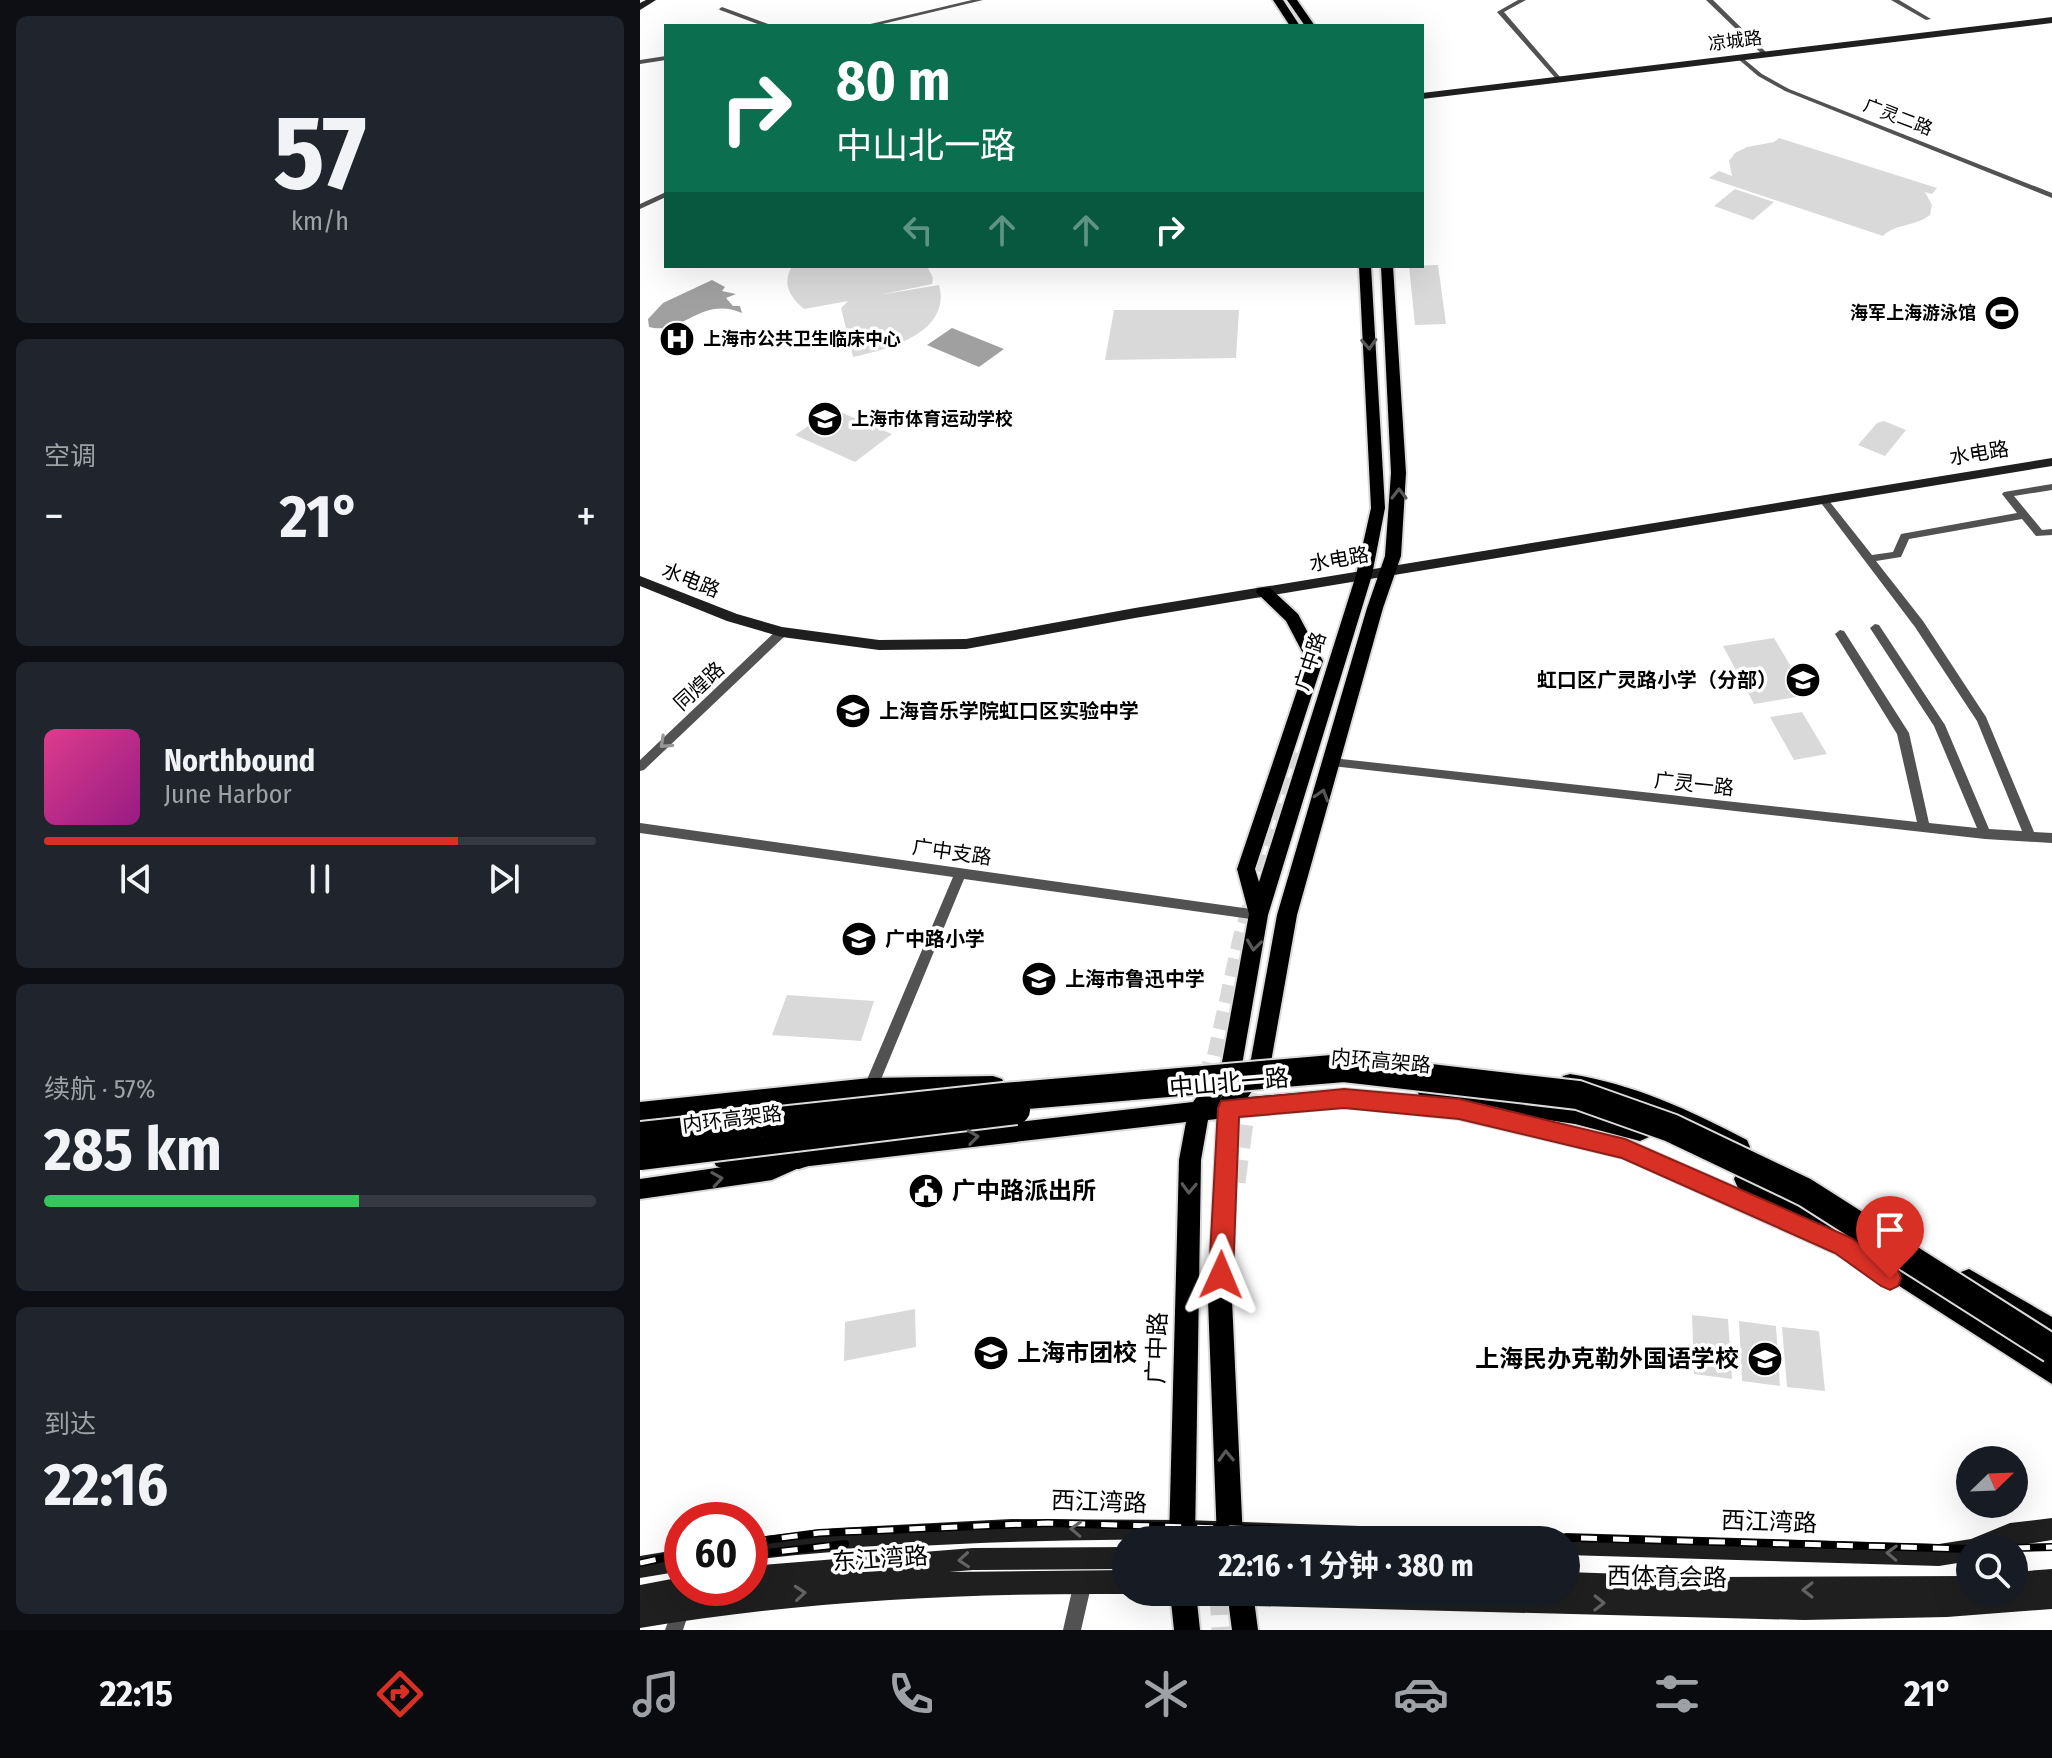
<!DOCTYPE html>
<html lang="zh">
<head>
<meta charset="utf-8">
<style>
  body { margin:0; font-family:"Fira Sans Condensed","Noto Sans SC",sans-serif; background:#20242c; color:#f1f3f6; height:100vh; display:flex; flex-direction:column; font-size:30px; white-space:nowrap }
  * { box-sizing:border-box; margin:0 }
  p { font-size:26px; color:#9ea1a6 }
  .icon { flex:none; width:44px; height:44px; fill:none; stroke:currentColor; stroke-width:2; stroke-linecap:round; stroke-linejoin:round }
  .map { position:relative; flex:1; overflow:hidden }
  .sheet { display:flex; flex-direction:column; gap:16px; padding:16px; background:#0d0f14; width:640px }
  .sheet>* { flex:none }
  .banner { position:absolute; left:24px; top:24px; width:760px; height:244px; border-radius:0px; box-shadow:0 8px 32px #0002; background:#0b6e4f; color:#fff; overflow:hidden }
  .needle { width:52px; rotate:67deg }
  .controls { position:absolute; left:1316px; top:1446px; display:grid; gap:16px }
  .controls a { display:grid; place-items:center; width:72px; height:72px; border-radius:50%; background:#171b24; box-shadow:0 8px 32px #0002; font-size:40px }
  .speed { position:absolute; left:24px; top:1502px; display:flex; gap:16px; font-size:40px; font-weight:700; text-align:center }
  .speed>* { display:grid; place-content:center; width:104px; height:104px; border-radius:50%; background:#171b24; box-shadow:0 8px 32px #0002; line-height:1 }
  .speed .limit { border:12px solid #d22; background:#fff; color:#111 }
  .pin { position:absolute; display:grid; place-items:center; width:68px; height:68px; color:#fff; margin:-82px -34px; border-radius:50% 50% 50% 0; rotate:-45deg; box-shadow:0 0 8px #0007 }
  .pin .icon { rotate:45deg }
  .me { position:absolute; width:88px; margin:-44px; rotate:1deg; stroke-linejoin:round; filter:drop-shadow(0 0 6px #0008) }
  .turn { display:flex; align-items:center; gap:28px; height:168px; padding:0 40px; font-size:36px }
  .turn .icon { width:104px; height:104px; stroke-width:2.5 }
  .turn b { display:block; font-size:56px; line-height:68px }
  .lanes { display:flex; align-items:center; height:76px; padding:0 40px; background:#0003; justify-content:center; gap:40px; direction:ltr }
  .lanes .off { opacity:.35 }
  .big { font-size:60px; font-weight:700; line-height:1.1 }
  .sheet .card { flex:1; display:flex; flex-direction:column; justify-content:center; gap:12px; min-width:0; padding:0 28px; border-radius:12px; background:#20242c }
  .sheet .dial { align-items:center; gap:0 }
  .dial b { font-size:104px; line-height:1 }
  .song { display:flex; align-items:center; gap:24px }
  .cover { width:96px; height:96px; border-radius:12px; background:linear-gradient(135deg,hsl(330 70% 55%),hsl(310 70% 35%)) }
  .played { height:8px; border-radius:4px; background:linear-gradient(90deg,#d93025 75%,#363941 75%) }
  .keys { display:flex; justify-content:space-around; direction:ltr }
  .heat { display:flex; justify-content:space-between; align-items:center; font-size:44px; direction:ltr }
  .charge { height:12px; border-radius:6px; background:linear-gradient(90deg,#34c759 57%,#363941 0) }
  .trip { position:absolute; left:472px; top:1526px; width:468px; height:80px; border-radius:40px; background:#171b24; box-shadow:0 8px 32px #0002; font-weight:700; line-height:80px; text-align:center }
  .menu { display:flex; height:128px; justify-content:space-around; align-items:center; background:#090b0e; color:#9ea1a6 }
  .menu .icon { width:56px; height:56px }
  .menu .on { color:#d93025 }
  .menu b { font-size:36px; color:#f1f3f6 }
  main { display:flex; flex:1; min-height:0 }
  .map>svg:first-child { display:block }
</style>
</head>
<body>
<main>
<section class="sheet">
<div class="card dial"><b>57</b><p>km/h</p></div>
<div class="card"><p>空调</p>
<div class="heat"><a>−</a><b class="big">21°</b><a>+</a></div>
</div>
<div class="card">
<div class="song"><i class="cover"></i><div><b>Northbound</b><p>June Harbor</p></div></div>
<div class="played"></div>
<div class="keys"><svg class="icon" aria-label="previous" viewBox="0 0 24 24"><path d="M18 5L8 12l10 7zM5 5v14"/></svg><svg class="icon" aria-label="pause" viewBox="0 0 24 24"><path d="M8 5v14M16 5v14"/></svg><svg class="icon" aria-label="next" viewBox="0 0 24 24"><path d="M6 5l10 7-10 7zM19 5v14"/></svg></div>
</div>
<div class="card"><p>续航 · 57%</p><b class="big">285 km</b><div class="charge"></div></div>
<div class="card"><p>到达</p><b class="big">22:16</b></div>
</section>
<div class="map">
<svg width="1412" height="1630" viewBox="0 0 1412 1630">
  <rect width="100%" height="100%" fill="#fff"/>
  <path fill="#d9d9d9" d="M 1139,138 L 1297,188 L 1292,194 L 1285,192 L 1292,205 L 1290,215 C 1275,227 1256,223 1243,236 L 1069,178 L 1079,171 L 1092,176 L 1089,161 L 1095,153 L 1107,147 L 1134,142 Z
    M 1095,189 L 1134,202 L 1113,220 L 1074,206 Z
    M 798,265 L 806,324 L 775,325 L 769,266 Z
    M 152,266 L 287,266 L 293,278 L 292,284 L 239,295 L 299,285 C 312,333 247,350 213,357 L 201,308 L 208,301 L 164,309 C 149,296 142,284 152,266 Z
    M 474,310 L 599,310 L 596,358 L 465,360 Z
    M 193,409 L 252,434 L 215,462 L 155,435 Z
    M 1244,421 L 1266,430 L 1245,456 L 1218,445 L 1237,423 Z
    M 1134,638 L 1168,695 L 1114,704 L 1083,646 Z
    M 1162,712 L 1187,754 L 1154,760 L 1130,717 Z
    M 147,995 L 234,1001 L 221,1041 L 132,1035 Z
    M 275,1309 L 276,1347 L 204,1361 L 205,1322 Z
    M 1052,1315 L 1088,1319 L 1092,1379 L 1054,1374 Z
    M 1099,1321 L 1136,1326 L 1140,1386 L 1102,1381 Z
    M 1142,1327 L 1179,1331 L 1185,1391 L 1147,1387 Z"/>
  <path fill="#a0a0a0" d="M 72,280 L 85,287 L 82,291 L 96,294 L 86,298 L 93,306 L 100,306 L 102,313 C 62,295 42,336 9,327 L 8,319 L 23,303 Z
    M 312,328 L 364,349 L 339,367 L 287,345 Z"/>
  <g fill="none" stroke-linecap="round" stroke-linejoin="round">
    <path stroke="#d9d9d9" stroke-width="18" stroke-dasharray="18 9" stroke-linecap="butt" d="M 576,1056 L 602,937 L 658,753"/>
    <path stroke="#d9d9d9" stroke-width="23" stroke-dasharray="23 12" stroke-linecap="butt" d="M 569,1086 L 576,1054
      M 594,1182 L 606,1092
      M 581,1592 L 583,1630"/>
    <defs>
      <path id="primary" d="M 633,0 L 643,0 L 660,26 L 650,26 Z
        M 647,0 L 657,0 L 675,26 L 665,26 Z
        M 719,266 L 731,266 L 745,508 L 732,575 L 628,915 L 602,1065 L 579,1100 L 611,1059 L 637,915 L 727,608 L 745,556 L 751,473 L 741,266 L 753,266 L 766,473 L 761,556 L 743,608 L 657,915 L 631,1062 L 608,1097 L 704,1089 L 819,1099 L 985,1139 L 1213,1239 L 1216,1247 L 1213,1255 L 1205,1258 L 983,1158 L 819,1119 L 704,1107 L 598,1117 L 592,1300 L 603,1540 L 577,1540 L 568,1300 L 577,1119 L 568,1120 L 561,1160 L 555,1540 L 529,1540 L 539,1160 L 546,1122 L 161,1167 L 132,1180 L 0,1199 L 0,1179 L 130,1160 L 159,1147 L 553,1102 L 582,1062 L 609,914 L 597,869 L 667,661 L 646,621 L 616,592 L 618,588 L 630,588 L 658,614 L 683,661 L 615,869 L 619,882 L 716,575 L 731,508 Z
        M 930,1074 C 993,1084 1050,1110 1107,1140 L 1110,1147 L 1107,1154 L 1099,1157 L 1010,1114 L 974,1101 L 923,1090 L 920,1083 L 923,1076 Z
        M 1329,1269 L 1412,1317 L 1412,1342 L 1321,1288 L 1318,1280 L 1321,1272 Z
        M 530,1592 L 556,1592 L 560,1630 L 534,1630 Z
        M 587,1592 L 613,1592 L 618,1630 L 592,1630 Z"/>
      <path id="highway" d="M 353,1076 L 362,1079 L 366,1087 L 362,1095 L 353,1098 L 230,1100 L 0,1126 L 0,1102 L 230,1078 Z
        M 790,1079 L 935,1100 L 1000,1117 L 1009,1121 L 1013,1129 L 1009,1137 L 1000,1141 L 935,1124 L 790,1103 L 781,1099 L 777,1091 L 781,1083 Z
        M 85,1145 L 159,1145 L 168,1148 L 172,1157 L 168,1166 L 159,1169 L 85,1169 L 76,1166 L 72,1157 L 76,1148 Z
        M 1107,1166 L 1164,1194 L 1412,1352 L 1412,1384 L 1144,1212 L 1098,1188 L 1094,1179 L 1098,1170 Z"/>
    </defs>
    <use href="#primary" stroke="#dbdbdb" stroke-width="4"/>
    <use href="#highway" stroke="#dbdbdb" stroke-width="4"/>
    <path fill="#525252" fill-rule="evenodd" d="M 332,0 L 343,0 L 234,26 L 222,26 Z
      M 878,0 L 886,0 L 864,12 L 921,78 L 921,80 L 917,80 L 857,12 Z
      M 1066,0 L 1073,0 L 1127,53 L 1127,55 L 1123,55 Z
      M 1251,0 L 1259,0 L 1291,19 L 1286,20 Z
      M 82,7 L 131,25 L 132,26 L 123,26 L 80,10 L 79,9 Z
      M 1099,55 L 1122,74 L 1149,89 L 1412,193 L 1412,198 L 1145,91 L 1118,76 L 1097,58 L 1096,57 Z
      M 26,56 L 26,60 L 0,64 L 0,60 Z
      M 26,192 L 26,197 L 0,209 L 0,204 Z
      M 1412,484 L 1412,490 L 1374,496 L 1402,530 L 1412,529 L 1412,535 L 1396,536 L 1382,519 L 1269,539 L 1261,557 L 1236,561 L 1283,621 L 1346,717 L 1394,832 L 1412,833 L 1412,843 L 1345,839 L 692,766 L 686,762 L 692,758 L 1277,822 L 1257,734 L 1195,634 L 1200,630 L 1204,631 L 1269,733 L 1289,823 L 1337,828 L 1294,726 L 1230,628 L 1235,624 L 1239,625 L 1305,725 L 1349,829 L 1382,831 L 1337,721 L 1275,627 L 1178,499 L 1183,496 L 1186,497 L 1232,555 L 1253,552 L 1261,534 L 1377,513 L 1362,494 L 1364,492 Z
      M 142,628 L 146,629 L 147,632 L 146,635 L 4,770 L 0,771 L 0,760 L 138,629 Z
      M 0,823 L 618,910 L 622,911 L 624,915 L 622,919 L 618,920 L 324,879 L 237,1089 L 235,1093 L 230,1095 L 225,1093 L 223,1089 L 313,877 L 0,833 Z
      M 443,1573 L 449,1576 L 452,1582 L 441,1630 L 423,1630 L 434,1582 L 437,1576 Z
      M 41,1600 L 47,1603 L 50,1609 L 43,1630 L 25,1630 L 35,1603 Z"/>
    <path fill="#1f1f1f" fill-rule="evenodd" d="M 6,0 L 16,0 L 0,10 L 0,3 Z
      M 1412,17 L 1412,23 L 782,99 L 782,93 Z
      M 1412,458 L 1412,466 L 495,618 L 326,649 L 239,650 L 142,637 L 87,621 L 0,586 L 0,576 L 97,614 L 142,627 L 239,640 L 326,639 L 495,608 Z
      M 1412,1518 L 1412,1540 L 1364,1548 L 1330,1548 L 1330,1561 L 1299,1566 L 926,1555 L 926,1540 L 916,1540 L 918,1536 L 926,1533 L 1299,1544 L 1331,1539 L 1370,1523 Z
      M 371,1519 L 545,1520 L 807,1529 L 815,1532 L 818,1540 C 581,1540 347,1533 110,1560 L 110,1538 L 197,1528 Z
      M 486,1547 L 486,1569 L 333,1570 L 309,1572 L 486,1570 L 486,1592 L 490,1592 L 486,1594 C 323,1593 161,1601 0,1628 L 0,1585 L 42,1577 L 42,1588 L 55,1588 L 51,1596 L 110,1588 L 110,1566 L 333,1548 Z
      M 42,1549 L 42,1571 L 0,1578 L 0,1556 Z
      M 1412,1569 L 1412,1609 L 1307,1617 L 1164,1620 L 539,1604 L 531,1600 L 527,1592 L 926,1592 L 926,1572 L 1073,1577 L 1330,1576 L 1330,1592 L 1374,1592 L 1374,1572 Z"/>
    <use href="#primary" fill="#000" fill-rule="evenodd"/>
    <use href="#highway" fill="#000" fill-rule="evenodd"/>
    <defs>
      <path id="rail" d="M 110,1542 L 179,1533 L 408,1523 L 1330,1549
        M 1374,1548 L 1412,1547
        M 110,1555 L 205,1544
        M 0,1563 L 42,1554"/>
    </defs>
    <use href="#rail" stroke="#000" stroke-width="8"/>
    <use href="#rail" stroke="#fff" stroke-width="5" stroke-dasharray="16" stroke-linecap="butt"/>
    <defs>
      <path id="highway-bridge" d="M 0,1136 L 364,1097 L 704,1068 L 938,1095 L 1031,1128 L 1165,1192 L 1412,1349
        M 0,1156 L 376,1110"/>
    </defs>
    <use href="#highway-bridge" stroke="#dbdbdb" stroke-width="32" stroke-linecap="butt"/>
    <use href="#highway-bridge" stroke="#000" stroke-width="28"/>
  </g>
  <defs><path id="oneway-chevron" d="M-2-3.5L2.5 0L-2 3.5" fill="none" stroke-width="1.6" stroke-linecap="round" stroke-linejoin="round" transform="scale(2)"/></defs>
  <g stroke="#595959">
    <use href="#oneway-chevron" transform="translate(729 344) rotate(87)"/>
    <use href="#oneway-chevron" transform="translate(759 494) rotate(-90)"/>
    <use href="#oneway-chevron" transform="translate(682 795) rotate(-73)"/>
    <use href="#oneway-chevron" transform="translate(614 945) rotate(97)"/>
    <use href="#oneway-chevron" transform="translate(333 1137) rotate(-7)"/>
    <use href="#oneway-chevron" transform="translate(77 1179) rotate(-9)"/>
    <use href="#oneway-chevron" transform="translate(549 1188) rotate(92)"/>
    <use href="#oneway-chevron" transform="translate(586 1456) rotate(-92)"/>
  </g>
  <use stroke="#979797" href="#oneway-chevron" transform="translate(25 743) rotate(137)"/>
  <g stroke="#626262">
    <use href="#oneway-chevron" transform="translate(436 1529) rotate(-178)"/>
    <use href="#oneway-chevron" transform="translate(1252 1553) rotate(-178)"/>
    <use href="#oneway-chevron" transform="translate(324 1560) rotate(176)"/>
    <use href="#oneway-chevron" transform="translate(1168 1590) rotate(-180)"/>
    <use href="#oneway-chevron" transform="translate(160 1593) rotate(-5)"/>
    <use href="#oneway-chevron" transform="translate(959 1603) rotate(1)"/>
  </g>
  <path fill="#d93025" stroke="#8d1f18" stroke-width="2" d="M 704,1089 L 819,1099 L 985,1139 L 1211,1238 L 1258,1270 L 1261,1278 L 1258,1286 L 1250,1290 L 1241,1286 L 1195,1253 L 982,1158 L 819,1119 L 704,1108 L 599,1117 L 593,1275 L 589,1283 L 581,1286 L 573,1283 L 569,1275 L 578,1108 L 581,1101 Z"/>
  <defs>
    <symbol id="stadium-disc" viewBox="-11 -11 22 22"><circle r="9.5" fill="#000" stroke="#fff"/><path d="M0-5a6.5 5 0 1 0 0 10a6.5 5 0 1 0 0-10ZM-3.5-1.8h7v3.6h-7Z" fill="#fff"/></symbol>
    <symbol id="hospital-disc" viewBox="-11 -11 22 22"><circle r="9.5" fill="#000" stroke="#fff"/><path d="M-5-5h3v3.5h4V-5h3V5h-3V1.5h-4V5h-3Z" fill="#fff"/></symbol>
    <symbol id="school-disc" viewBox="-11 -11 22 22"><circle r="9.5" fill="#000" stroke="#fff"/><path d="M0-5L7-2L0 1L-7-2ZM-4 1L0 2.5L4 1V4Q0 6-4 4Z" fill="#fff"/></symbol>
    <symbol id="civic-disc" viewBox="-11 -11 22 22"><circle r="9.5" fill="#000" stroke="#fff"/><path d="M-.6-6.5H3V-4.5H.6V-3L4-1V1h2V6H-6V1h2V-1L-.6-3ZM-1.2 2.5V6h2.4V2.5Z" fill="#fff"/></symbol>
  </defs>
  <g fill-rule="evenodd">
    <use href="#stadium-disc" x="1342" y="293" width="40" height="40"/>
    <use href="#hospital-disc" x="17" y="319" width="40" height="40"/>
    <use href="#school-disc" x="165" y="399" width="40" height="40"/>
    <use href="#school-disc" x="1143" y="660" width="40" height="40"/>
    <use href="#school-disc" x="193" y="691" width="40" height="40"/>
    <use href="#school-disc" x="199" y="919" width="40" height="40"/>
    <use href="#school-disc" x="379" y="959" width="40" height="40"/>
    <use href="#civic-disc" x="266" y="1171" width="40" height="40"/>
    <use href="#school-disc" x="331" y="1333" width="40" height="40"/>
    <use href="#school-disc" x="1105" y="1339" width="40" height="40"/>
  </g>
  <g text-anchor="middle" stroke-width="7" stroke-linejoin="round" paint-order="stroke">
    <g font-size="18" fill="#000" stroke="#fff">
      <text transform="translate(1095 41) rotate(-7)" y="6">凉城路</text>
      <text transform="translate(1258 117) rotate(21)" y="6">广灵二路</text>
    </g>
    <g font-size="18" font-weight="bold" fill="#000" stroke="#fff" text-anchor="start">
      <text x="1336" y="319" text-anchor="end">海军上海游泳馆</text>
      <text x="63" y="345">上海市公共卫生临床中心</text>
      <text x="211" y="425">上海市体育运动学校</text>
    </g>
    <g font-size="20" fill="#000" stroke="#fff">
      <text transform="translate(1339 453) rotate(-9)" y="7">水电路</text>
      <text transform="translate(699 559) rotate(-10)" y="7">水电路</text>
      <text transform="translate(51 580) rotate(22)" y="7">水电路</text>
      <text transform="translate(670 661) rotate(-72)" y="7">广中路</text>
      <text transform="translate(59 686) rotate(-43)" y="7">同煌路</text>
      <text transform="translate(1054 784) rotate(6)" y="7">广灵一路</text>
      <text transform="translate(312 852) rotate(8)" y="7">广中支路</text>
      <text transform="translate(741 1061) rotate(5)" y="7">内环高架路</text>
      <text transform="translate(92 1119) rotate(-7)" y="7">内环高架路</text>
    </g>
    <g font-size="20" font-weight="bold" fill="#000" stroke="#fff" text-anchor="start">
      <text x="1137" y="687" text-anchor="end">虹口区广灵路小学（分部）</text>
      <text x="239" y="718">上海音乐学院虹口区实验中学</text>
      <text x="245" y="946">广中路小学</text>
      <text x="425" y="986">上海市鲁迅中学</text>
    </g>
    <g font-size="24" fill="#000" stroke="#fff">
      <text transform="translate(589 1083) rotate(-5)" y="8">中山北一路</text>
      <text transform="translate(517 1348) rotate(-88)" y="8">广中路</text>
      <text transform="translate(459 1502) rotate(2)" y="8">西江湾路</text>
      <text transform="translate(1129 1522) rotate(2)" y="8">西江湾路</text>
      <text transform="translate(240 1559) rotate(-4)" y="8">东江湾路</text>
      <text transform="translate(1027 1577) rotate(1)" y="8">西体育会路</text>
    </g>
    <g font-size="24" font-weight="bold" fill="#000" stroke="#fff" text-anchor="start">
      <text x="312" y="1199">广中路派出所</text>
      <text x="377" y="1361">上海市团校</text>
      <text x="1099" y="1367" text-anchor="end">上海民办克勒外国语学校</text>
    </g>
  </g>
</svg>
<div class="controls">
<a><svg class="needle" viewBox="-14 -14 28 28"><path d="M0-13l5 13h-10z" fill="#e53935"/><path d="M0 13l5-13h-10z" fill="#9ea1a6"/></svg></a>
<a><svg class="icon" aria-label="search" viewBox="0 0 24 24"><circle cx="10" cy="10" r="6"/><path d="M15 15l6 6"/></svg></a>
</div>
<div class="speed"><div class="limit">60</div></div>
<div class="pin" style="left:1250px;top:1278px;background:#d93025"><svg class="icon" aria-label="arrive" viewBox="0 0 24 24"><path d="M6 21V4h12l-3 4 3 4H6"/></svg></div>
<svg class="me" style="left:581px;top:1275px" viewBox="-20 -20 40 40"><path d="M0-17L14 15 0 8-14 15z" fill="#d93025" stroke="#fff" stroke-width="4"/></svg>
<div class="trip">22:16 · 1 分钟 · 380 m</div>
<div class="banner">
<div class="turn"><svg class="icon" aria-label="right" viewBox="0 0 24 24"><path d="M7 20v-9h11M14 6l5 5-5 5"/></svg><div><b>80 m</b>中山北一路</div></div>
<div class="lanes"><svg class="icon off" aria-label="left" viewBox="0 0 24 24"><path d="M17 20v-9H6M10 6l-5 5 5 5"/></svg><svg class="icon off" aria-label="ahead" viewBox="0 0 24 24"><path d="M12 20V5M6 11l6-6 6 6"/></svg><svg class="icon off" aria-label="ahead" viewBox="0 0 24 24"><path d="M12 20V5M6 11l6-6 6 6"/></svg><svg class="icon" aria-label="right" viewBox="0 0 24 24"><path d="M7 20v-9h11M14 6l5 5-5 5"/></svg></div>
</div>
</div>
</main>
<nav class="menu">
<b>22:15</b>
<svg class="icon on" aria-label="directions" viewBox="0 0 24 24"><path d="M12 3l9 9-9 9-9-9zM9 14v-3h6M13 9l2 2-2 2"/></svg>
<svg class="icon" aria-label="music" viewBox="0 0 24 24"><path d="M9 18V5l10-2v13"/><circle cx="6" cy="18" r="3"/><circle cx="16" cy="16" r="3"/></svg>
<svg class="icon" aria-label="phone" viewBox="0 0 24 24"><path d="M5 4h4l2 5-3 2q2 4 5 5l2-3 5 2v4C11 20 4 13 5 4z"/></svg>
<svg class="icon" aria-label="climate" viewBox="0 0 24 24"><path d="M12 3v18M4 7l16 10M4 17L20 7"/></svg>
<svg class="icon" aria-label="car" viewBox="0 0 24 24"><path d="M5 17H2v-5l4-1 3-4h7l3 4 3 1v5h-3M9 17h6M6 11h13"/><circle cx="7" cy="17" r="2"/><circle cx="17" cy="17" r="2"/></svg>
<svg class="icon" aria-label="filters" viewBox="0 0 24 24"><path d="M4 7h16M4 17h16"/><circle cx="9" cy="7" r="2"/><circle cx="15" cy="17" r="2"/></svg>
<b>21°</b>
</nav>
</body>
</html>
